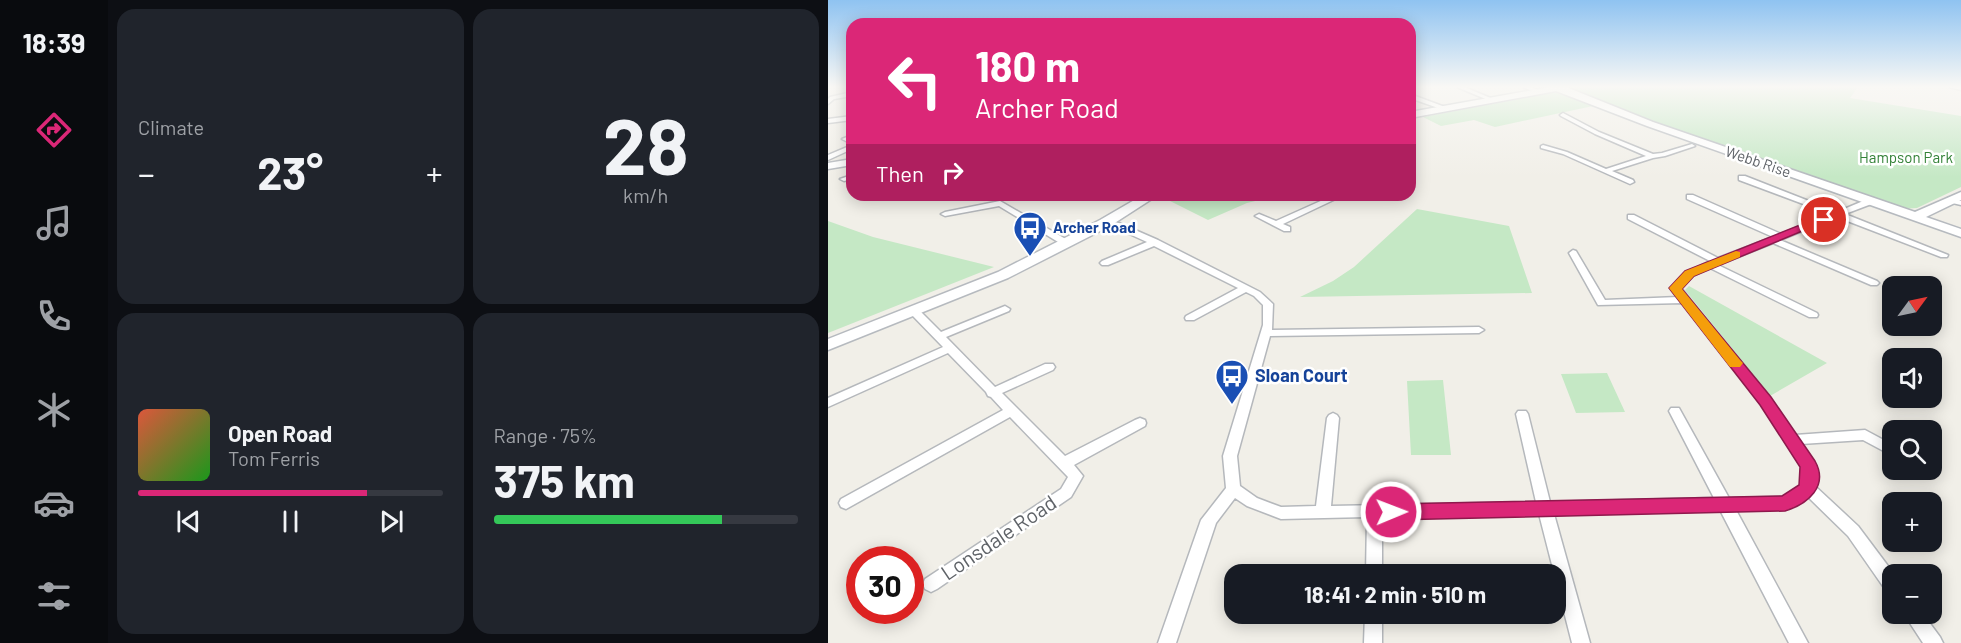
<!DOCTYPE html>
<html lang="en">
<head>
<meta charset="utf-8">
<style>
  body { margin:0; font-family:Barlow,sans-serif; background:#20242c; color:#f1f3f6; height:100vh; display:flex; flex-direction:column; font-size:22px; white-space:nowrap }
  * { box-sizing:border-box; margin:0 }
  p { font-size:20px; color:#9ea1a6 }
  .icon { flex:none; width:33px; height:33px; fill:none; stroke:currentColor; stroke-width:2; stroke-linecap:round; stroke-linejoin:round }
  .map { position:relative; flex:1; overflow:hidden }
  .sheet { display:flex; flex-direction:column; gap:9px; padding:9px; background:#0d0f14; width:720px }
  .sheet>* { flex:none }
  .top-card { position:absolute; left:18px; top:18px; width:570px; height:183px; border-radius:18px; box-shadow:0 3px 15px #0003; background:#db2777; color:#fff; overflow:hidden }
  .needle { width:39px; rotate:57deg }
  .controls { position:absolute; left:1054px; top:276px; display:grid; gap:12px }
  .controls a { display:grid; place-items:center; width:60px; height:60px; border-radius:12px; background:#171b24; box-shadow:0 3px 15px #0003; font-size:30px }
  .speed { position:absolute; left:18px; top:546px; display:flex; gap:12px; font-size:30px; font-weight:700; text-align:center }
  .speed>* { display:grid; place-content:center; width:78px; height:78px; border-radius:50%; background:#171b24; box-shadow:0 3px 15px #0003; line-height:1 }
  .speed .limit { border:9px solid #d22; background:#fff; color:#111 }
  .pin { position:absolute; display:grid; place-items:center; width:51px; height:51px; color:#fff; margin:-26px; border:3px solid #fff; border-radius:50%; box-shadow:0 2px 6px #0007 }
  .me { position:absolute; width:66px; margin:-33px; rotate:89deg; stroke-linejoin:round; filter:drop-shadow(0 0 4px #0008) }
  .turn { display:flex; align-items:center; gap:21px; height:126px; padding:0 30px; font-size:27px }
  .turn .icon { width:78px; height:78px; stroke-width:2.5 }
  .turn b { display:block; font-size:42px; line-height:51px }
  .then { display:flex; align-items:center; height:57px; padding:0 30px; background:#0003; gap:12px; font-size:22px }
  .big { font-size:45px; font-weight:700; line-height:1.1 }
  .sheet .widget { flex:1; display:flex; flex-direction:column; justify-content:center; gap:9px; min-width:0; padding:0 21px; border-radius:18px; background:#20242c }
  .sheet .dial { align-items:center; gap:0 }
  .dial b { font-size:78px; line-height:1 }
  .song { display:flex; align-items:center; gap:18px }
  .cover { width:72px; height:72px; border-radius:9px; background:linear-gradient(135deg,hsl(10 70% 55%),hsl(120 70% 35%)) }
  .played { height:6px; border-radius:3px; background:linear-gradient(90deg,#db2777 75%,#363941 75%) }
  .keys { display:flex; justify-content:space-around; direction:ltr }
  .heat { display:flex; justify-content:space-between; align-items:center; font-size:33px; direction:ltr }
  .charge { height:9px; border-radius:4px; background:linear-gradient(90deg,#34c759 75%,#363941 0) }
  .sheet .tiles { flex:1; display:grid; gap:9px; grid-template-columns:repeat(2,1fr) }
  .trip { position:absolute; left:396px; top:564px; width:342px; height:60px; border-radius:18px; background:#171b24; box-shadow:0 3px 15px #0003; font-weight:700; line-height:60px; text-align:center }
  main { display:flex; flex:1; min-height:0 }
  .tab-bar { display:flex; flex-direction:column; width:108px; justify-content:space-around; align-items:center; background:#090b0e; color:#9ea1a6 }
  .tab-bar .icon { width:42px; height:42px }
  .tab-bar .current { color:#db2777 }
  .tab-bar b { font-size:27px; color:#f1f3f6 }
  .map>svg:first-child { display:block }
</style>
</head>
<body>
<main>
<nav class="tab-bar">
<b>18:39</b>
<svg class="icon current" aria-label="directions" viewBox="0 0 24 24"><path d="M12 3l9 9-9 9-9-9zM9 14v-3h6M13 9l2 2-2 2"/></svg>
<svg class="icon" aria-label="music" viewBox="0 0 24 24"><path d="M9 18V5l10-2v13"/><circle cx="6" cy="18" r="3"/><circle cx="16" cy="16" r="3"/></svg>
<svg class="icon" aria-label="phone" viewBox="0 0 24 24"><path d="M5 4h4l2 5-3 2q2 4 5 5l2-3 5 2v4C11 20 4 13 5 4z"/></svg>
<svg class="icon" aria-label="climate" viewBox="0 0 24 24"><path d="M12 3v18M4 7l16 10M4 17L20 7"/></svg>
<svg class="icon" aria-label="car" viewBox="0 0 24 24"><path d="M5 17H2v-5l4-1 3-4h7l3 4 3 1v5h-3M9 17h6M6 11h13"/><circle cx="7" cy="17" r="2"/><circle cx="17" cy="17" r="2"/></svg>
<svg class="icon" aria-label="filters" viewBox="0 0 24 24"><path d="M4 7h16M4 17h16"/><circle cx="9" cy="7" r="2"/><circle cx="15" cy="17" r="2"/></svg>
</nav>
<section class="sheet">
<div class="tiles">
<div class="widget"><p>Climate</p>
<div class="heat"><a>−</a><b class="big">23°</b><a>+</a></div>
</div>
<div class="widget dial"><b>28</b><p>km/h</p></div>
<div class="widget">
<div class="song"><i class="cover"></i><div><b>Open Road</b><p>Tom Ferris</p></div></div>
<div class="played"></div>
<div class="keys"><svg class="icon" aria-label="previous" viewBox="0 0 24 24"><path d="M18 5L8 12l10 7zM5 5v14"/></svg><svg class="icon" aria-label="pause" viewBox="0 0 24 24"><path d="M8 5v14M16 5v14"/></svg><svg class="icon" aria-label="next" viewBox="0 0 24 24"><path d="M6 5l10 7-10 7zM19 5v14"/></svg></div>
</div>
<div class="widget"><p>Range · 75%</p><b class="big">375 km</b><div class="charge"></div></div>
</div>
</section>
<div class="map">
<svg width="1133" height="643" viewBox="0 0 1133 643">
  <rect width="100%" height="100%" fill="#f1efe8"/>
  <path fill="#c5e8c5" d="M 747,87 L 1030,87 L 1022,98 L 1133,116 L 1133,187 L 1089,208 L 1073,209 L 826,123 L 738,88 Z
    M 721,93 L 732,93 L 765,106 L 667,127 L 646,120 L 613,126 L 595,117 Z
    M 341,195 L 453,195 L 419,203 L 380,220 L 336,198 Z
    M 589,209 L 681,226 L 704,293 L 472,297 L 505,281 L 526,267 Z
    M 0,221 L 45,237 L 166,267 L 0,333 Z
    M 861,286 L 999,363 L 942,396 L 857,290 Z
    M 779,373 L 797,412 L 748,413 L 733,374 Z
    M 615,380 L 623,455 L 583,455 L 579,381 Z"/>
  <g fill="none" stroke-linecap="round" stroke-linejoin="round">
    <defs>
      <path id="street" d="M 629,87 L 636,87 L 665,99 L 660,100 Z
        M 695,87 L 702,87 L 712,91 L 709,93 Z
        M 1121,87 L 1133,87 L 1133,90 Z
        M 24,92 L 24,96 L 6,99 L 0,104 L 0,99 L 2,97 Z
        M 582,94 L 617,107 L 618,108 L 613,109 L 582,98 Z
        M 735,113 L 771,132 L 825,154 L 834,153 L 864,144 L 867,146 L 837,156 L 825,158 L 784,171 L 805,180 L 806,182 L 802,184 L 735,154 L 713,148 L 713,146 L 715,145 L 739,152 L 778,169 L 818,156 L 767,134 L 733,116 L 732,115 Z
        M 24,116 L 24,120 L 0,123 L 0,119 Z
        M 24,135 L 24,144 L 14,139 Z
        M 24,145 L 24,149 L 0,160 L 0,155 Z
        M 24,175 L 24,179 L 16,181 L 12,179 Z
        M 911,176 L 917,176 L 1009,212 L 1040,199 L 1046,199 L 1046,203 L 1017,214 L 1120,255 L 1119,257 L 1113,257 L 1009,217 L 952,240 L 1049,281 L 1051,283 L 1049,285 L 1043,285 L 945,243 L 890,265 L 989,313 L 990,315 L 989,317 L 981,317 L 882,268 L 865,276 L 853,288 L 941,398 L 967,435 L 1037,430 L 1065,445 L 1065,456 L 1035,440 L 973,444 L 988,466 L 987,486 L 1030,526 L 1066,574 L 1065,595 L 1059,592 L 1020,536 L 979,496 L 958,509 L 908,510 L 980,643 L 961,643 L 892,510 L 726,514 L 762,643 L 744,643 L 711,514 L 554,517 L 554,574 L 538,574 L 539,517 L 453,519 L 419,506 L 407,498 L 388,523 L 348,643 L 330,643 L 373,520 L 398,488 L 395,456 L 435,325 L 435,305 L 426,296 L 418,292 L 366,320 L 358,320 L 357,318 L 358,316 L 410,288 L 326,246 L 280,265 L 274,265 L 272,263 L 274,261 L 319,242 L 286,227 L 274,225 L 274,221 L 291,223 L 330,240 L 432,292 L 445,304 L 444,330 L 651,327 L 656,330 L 651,333 L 442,336 L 409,456 L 412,486 L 429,498 L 453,507 L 488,506 L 499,418 L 501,415 L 505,413 L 509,415 L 511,418 L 503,506 L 708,502 L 688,414 L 690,411 L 698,411 L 700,414 L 722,502 L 886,498 L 841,411 L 843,408 L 851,408 L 901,498 L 955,497 L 973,485 L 974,467 L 933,404 L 855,303 L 770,305 L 741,253 L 745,250 L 748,251 L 777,300 L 850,297 L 843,288 L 859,272 L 882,261 L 800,219 L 800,215 L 806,215 L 890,258 L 945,237 L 859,199 L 859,195 L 865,195 L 953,234 L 1002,214 L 911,180 Z
        M 298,195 L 309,195 L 319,200 L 315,202 Z
        M 506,195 L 516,195 L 455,224 L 462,227 L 462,231 L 456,231 L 427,216 L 431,214 L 448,221 Z
        M 1120,198 L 1133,201 L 1133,205 L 1120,202 Z
        M 172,201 L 241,241 L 242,243 L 238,246 L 235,245 L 171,206 L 117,216 L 113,214 L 117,212 Z
        M 177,306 L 182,309 L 181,311 L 118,337 L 167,387 L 217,364 L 225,364 L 227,367 L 225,370 L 174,393 L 237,456 L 307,420 L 312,418 L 317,420 L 318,423 L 317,426 L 246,465 L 255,476 L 243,497 L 109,589 L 103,592 L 97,589 L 95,584 L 97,579 L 233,489 L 240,477 L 182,417 L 18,509 L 13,507 L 11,503 L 13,499 L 175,410 L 163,397 L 160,396 L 158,392 L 120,353 L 0,407 L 0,398 L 115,347 L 82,313 L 81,311 L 82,309 L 90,309 L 113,332 Z
        M 537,614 L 554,614 L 554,643 L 536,643 Z
        M 1076,614 L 1095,614 L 1112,637 L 1115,643 L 1095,643 Z"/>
      <path id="secondary" d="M 722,87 L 738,87 L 825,122 L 1087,212 L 1133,192 L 1133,200 L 1098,217 L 1133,229 L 1133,237 L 819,126 L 728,91 L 582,118 L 582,112 Z
        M 24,159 L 24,165 L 0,169 L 0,163 Z
        M 315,195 L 330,195 L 282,226 L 180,278 L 0,350 L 0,339 L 170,272 L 272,220 Z"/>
    </defs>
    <use href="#street" stroke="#b5b8bc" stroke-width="3"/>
    <use href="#secondary" stroke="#b6babf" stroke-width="3"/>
    <use href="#street" fill="#fff" fill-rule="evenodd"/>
    <use href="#secondary" fill="#fff" fill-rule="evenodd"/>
  </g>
  <linearGradient id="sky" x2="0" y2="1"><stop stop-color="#8fc3f1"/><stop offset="0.49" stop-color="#f9f8f5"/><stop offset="1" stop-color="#f9f8f5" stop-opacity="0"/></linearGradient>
  <rect width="1133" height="177" fill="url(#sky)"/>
  <path fill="#db2777" stroke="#8e194d" stroke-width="1.5" d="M 992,217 L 996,217 L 1001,220 L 866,276 L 854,289 L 943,397 L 987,461 C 1001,486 980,504 957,511 L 563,520 L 557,518 L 554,512 L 557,506 L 563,504 L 954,496 L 971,485 L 972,467 L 932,405 L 841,288 L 857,271 Z"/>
  <path fill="#f59e0b" d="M 908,251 L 912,252 L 912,257 L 866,276 L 854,289 L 912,360 L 915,363 L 912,367 L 902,367 L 841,288 L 857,271 Z"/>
  <defs>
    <symbol id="bus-pin" viewBox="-11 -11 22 30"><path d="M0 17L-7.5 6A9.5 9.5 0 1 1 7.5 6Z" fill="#1a4fb4" stroke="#fff"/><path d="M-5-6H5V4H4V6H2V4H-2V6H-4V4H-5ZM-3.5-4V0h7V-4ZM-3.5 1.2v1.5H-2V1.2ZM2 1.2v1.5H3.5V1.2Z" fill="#fff"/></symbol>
  </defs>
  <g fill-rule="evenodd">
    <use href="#bus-pin" x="183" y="209" width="38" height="52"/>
    <use href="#bus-pin" x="385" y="357" width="38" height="52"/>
  </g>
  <g text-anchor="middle" stroke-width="5" stroke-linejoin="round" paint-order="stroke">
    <g font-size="15" fill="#348238" stroke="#fff">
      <text x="1078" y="163">Hampson Park</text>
    </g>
    <g font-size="15" fill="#5f6368" stroke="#fff">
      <text transform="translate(930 162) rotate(19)" y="5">Webb Rise</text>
    </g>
    <g font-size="15" font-weight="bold" fill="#164399" stroke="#fff" text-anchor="start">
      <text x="225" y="233">Archer Road</text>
    </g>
    <g font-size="18" font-weight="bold" fill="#164399" stroke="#fff" text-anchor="start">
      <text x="427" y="382">Sloan Court</text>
    </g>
    <g font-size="21" fill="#5f6368" stroke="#fff">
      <text transform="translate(171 538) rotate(-34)" y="7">Lonsdale Road</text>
    </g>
  </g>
</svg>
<div class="controls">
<a><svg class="needle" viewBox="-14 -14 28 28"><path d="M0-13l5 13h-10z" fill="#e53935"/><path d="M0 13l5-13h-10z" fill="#9ea1a6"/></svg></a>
<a><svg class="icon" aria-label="sound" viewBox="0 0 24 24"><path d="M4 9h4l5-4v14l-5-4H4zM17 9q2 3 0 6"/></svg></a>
<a><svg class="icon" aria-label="search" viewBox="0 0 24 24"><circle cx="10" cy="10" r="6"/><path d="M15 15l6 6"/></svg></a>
<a>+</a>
<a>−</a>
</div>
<div class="speed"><div class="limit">30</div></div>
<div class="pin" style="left:996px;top:220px;background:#d93025"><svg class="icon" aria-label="arrive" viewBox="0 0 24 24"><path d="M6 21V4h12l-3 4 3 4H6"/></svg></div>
<svg class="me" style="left:563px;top:512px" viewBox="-20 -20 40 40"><circle r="17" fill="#db2777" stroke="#fff" stroke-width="3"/><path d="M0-11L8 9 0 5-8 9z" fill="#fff"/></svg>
<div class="trip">18:41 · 2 min · 510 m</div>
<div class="top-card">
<div class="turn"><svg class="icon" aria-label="left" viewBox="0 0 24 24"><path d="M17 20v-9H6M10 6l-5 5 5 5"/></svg><div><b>180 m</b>Archer Road</div></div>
<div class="then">Then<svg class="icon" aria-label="right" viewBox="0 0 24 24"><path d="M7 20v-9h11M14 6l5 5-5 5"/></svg></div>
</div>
</div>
</main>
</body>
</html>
